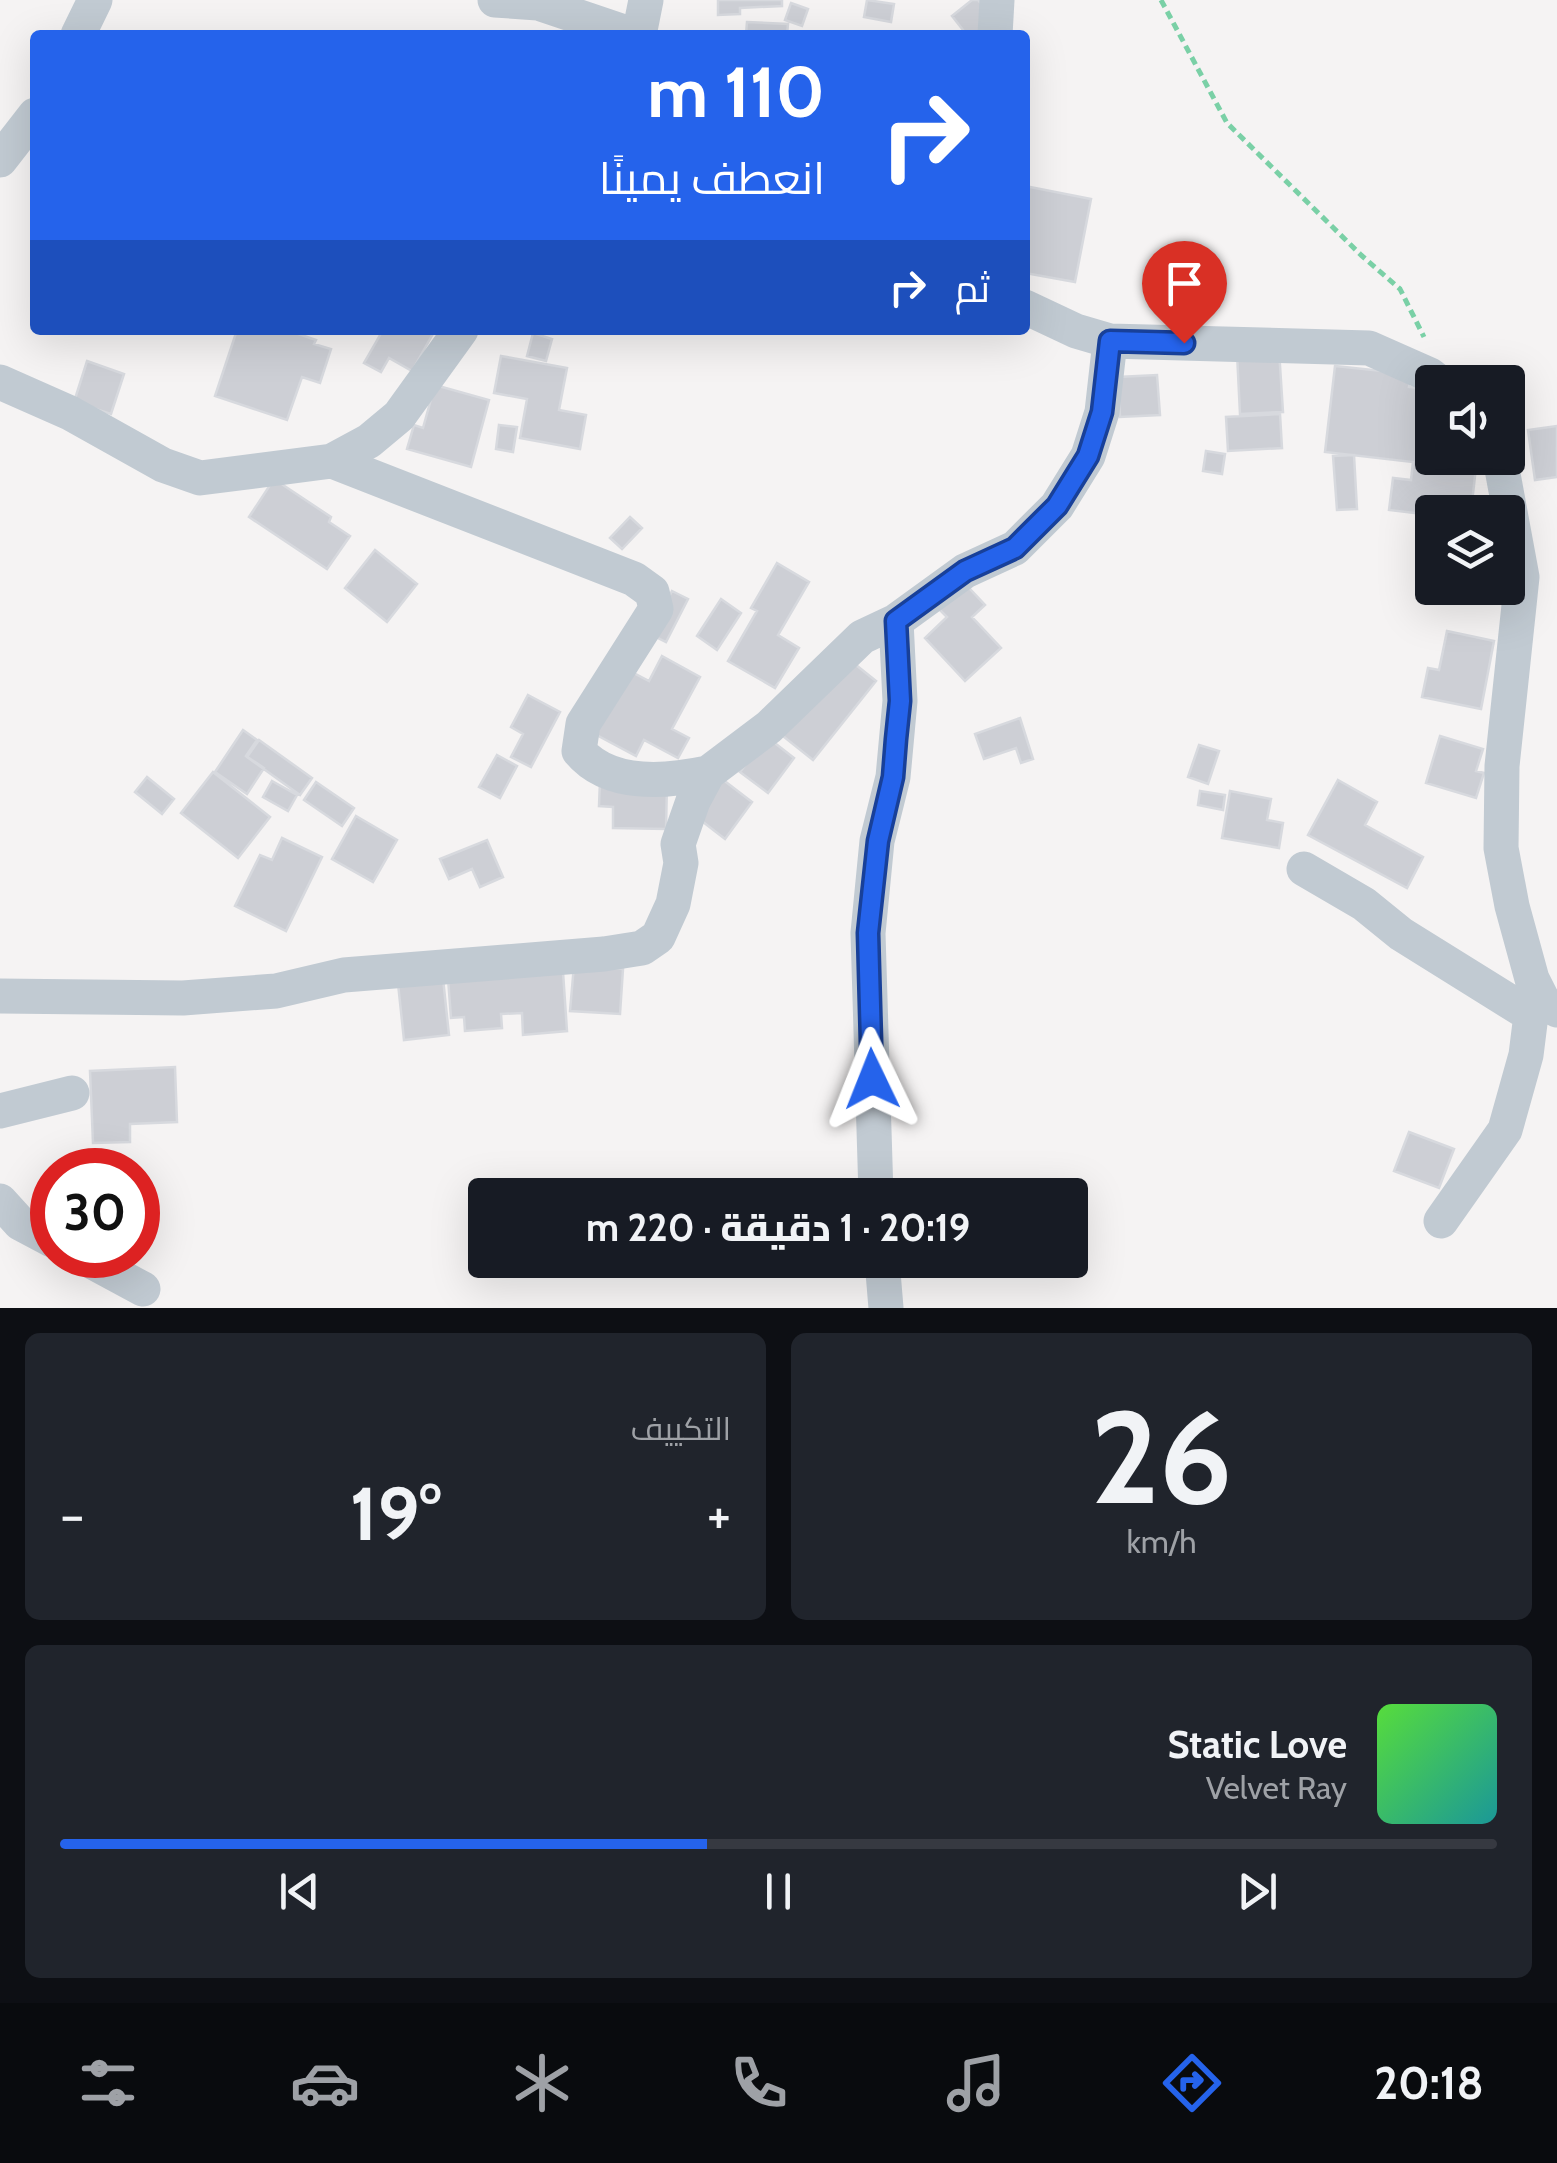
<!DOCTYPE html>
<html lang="ar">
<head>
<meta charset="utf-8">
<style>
  body { margin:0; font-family:Cabin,Cairo,sans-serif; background:#20242c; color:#f1f3f6; direction:rtl; height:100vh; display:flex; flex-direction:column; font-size:38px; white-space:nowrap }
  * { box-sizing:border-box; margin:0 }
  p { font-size:32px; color:#9ea1a6 }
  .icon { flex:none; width:55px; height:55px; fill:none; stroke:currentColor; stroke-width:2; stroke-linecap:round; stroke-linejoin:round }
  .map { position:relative; height:1308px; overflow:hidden; direction:ltr }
  .details { display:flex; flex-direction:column; gap:25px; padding:25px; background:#0d0f14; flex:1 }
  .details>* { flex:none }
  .guide { position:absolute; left:30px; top:30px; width:1000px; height:305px; border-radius:10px; box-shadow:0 10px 40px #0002; direction:rtl; background:#2563eb; color:#fff; overflow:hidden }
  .buttons { position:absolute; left:1415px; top:365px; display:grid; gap:20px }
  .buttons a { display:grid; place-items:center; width:110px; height:110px; border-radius:10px; background:#171b24; box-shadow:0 10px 40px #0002; font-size:50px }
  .speed { position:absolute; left:30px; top:1148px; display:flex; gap:20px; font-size:50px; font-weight:700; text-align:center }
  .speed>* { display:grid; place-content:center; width:130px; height:130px; border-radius:50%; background:#171b24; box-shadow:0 10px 40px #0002; line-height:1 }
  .speed .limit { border:15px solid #d22; background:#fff; color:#111 }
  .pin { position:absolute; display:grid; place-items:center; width:85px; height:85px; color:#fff; margin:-102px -42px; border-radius:50% 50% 50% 0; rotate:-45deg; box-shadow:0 0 10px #0007 }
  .pin .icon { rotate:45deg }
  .me { position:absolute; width:110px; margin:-55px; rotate:358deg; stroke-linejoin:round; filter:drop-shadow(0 0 8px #0008) }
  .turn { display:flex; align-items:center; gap:35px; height:210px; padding:0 40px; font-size:45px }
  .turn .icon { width:130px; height:130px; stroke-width:2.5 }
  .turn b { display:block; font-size:70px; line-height:85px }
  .then { display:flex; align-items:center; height:95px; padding:0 40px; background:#0003; gap:20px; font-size:38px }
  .big { font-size:75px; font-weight:800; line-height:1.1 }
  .details .widget { flex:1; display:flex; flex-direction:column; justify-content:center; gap:15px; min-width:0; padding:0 35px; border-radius:15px; background:#20242c }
  .details .dial { align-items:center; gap:0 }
  .dial b { font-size:130px; line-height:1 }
  .song { display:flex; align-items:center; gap:30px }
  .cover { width:120px; height:120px; border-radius:15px; background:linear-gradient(135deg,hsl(110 70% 55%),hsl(180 70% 35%)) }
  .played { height:10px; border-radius:5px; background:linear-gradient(90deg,#2563eb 45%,#363941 45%) }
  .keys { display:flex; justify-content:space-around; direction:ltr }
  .heat { display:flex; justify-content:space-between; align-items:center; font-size:55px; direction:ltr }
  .details .tiles { flex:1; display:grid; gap:25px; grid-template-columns:1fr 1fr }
  .widget:last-child { grid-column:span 2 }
  .trip { position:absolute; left:468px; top:1178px; width:620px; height:100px; border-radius:10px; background:#171b24; box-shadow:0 10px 40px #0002; font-weight:800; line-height:100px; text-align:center; direction:rtl }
  .tab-bar { display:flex; height:160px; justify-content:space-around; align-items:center; background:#090b0e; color:#9ea1a6 }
  .tab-bar .icon { width:70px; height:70px }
  .tab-bar .selected { color:#2563eb }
  .tab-bar b { font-size:45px; color:#f1f3f6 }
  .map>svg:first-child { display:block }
</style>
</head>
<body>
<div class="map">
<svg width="1557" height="1308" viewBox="0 0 1557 1308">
  <rect width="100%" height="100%" fill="#f5f3f3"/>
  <path fill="#cdcfd5" stroke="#d7d9de" stroke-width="2.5" d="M 718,0 L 782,0 L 782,6 L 740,8 L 740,14 L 718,15 Z
    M 867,0 L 894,4 L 891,22 L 864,17 Z
    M 972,0 L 978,0 L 994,20 L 975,35 L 967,35 L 952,16 Z
    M 791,3 L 808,9 L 802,26 L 785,20 Z
    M 747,22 L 788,24 L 787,35 L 746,35 Z
    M 1025,186 L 1091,199 L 1075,282 L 1025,273 Z
    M 237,330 L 287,330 L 316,340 L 314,344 L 331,349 L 320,383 L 302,377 L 287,420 L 215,396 Z
    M 383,330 L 435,330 L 412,371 L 389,358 L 381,372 L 364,363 Z
    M 533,333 L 552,339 L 546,361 L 527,356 Z
    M 1279,350 L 1283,412 L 1240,414 L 1237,353 Z
    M 501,356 L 567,368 L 559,410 L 586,415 L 580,449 L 520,438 L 527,399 L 494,393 Z
    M 87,361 L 124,374 L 111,414 L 74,402 Z
    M 1335,366 L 1411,374 L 1409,387 L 1427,389 L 1424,412 L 1432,413 L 1432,458 L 1477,458 L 1471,512 L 1432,512 L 1432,515 L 1389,510 L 1393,478 L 1411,480 L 1413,462 L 1325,452 Z
    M 1157,375 L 1160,415 L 1120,417 L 1118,377 Z
    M 435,385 L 489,400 L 471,467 L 407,449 L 414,425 L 423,428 Z
    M 1280,414 L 1282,448 L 1228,451 L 1226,417 Z
    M 499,425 L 517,427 L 513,452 L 496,449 Z
    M 1557,426 L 1557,477 L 1535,480 L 1528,430 Z
    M 1206,451 L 1225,454 L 1222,474 L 1203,471 Z
    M 1354,455 L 1357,509 L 1337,510 L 1333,456 Z
    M 274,479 L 331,517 L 329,522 L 350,536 L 327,569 L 249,517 Z
    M 630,517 L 642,528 L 622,549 L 610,538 Z
    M 375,550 L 417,584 L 387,622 L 345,588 Z
    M 777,563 L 809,582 L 778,635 L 799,648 L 775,688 L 728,661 L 757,611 L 751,608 Z
    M 955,573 L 985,605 L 972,617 L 1001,648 L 965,681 L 925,638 L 947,617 L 928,598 Z
    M 672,591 L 688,599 L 666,642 L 650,634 Z
    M 721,599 L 741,613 L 717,650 L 697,636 Z
    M 1447,631 L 1494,641 L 1481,709 L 1422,697 L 1428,668 L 1439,670 Z
    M 662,656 L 700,677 L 672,729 L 689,738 L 678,758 L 644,740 L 636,756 L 591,732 L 624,668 L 649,681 Z
    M 851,661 L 876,681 L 813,760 L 779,733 Z
    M 528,695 L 560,712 L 531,767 L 511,757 L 523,734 L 511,727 Z
    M 1020,718 L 1033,759 L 1021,763 L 1016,748 L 984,759 L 975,734 Z
    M 243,730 L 257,740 L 246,756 L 264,768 L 247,794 L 215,772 Z
    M 1440,736 L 1483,749 L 1476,771 L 1484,773 L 1476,798 L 1426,783 Z
    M 767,737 L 794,758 L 768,793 L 740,772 Z
    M 259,740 L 312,778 L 300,795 L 247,757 Z
    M 1199,745 L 1219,751 L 1208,784 L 1188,777 Z
    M 497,755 L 517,766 L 500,798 L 479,787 Z
    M 213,772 L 270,817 L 238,858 L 181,813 Z
    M 147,777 L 174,799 L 162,814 L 135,792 Z
    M 722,779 L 752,802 L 725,839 L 694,815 Z
    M 1338,780 L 1377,802 L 1365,825 L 1423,857 L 1407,888 L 1308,835 Z
    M 272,781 L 297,795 L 288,811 L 263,797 Z
    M 600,781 L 667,783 L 666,829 L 613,828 L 613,807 L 599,806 Z
    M 316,782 L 354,808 L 342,826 L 304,800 Z
    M 1200,791 L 1225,795 L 1223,810 L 1198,805 Z
    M 1230,791 L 1271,799 L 1267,820 L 1283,823 L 1279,848 L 1222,838 Z
    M 356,816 L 397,840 L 373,882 L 332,859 Z
    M 282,838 L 322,857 L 286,931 L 235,906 L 260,855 L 272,860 Z
    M 487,840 L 503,877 L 480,887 L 472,869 L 449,879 L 440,859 Z
    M 562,957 L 567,1031 L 523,1035 L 522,1013 L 501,1014 L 502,1028 L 465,1031 L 464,1017 L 451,1018 L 447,965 Z
    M 574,965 L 623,969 L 620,1014 L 570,1011 Z
    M 442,969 L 449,1035 L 404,1040 L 397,974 Z
    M 175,1067 L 177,1122 L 130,1124 L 130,1142 L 93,1143 L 90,1071 Z
    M 1409,1132 L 1454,1149 L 1439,1188 L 1394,1171 Z"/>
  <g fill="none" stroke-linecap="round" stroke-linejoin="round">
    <path stroke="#7ad0a6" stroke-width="5" stroke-dasharray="8 5" stroke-linecap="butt" d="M 1161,0 L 1227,123 L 1361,255 L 1400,289 L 1424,337"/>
    <path stroke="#c1cad2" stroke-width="35" d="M 495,0 L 538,3 L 633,35
      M 78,35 L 95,0
      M 639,35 L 646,0
      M 995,35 L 997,0
      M 0,160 L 35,115
      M 1025,307 L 1076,331 L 1110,341 L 1369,348 L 1430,375 L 1439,382
      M 0,382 L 70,413 L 163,465 L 200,478 L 332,461 L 369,441 L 399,416 L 461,330
      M 1500,458 L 1522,577 L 1502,766 L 1501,848 L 1512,906 L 1532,979 L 1543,1001 L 1557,1010
      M 332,461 L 634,579 L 652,592 L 656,609 L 583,724 L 579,751 C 609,787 665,782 708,773
      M 1304,869 L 1364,904 L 1401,934 L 1531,1015 L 1543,1001
      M 0,996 L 183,998 L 276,991 L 344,975 L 604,954 L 642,948 L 658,937 L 673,904 L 681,863 L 678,844 L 693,801 L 708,773 L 769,727 L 862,637 L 896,621 L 965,571 L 1015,548 L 1057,506 L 1088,456 L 1102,412 L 1110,341
      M 0,1111 L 72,1093
      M 876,1195 L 868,933 L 877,841 L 893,777 L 900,701 L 896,621
      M 0,1201 L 20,1223 L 52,1240
      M 1441,1221 L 1505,1130 L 1526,1055 L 1531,1015
      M 80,1255 L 143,1289
      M 882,1260 L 886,1308"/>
  </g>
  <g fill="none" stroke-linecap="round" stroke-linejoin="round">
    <defs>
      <path id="route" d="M 872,1079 L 868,933 L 878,841 L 893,777 L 896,739 L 900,701 L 896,621 L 965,571 L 1015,548 L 1057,506 L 1088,456 L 1102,412 L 1110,341 L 1184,343"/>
    </defs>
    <use href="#route" stroke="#184099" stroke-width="25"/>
    <use href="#route" stroke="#2563eb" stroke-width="18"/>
  </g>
</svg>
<div class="buttons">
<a><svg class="icon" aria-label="sound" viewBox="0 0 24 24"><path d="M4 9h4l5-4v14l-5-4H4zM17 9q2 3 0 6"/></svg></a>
<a><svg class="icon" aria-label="layers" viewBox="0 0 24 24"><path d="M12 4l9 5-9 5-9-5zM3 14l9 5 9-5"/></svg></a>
</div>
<div class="speed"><div class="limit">30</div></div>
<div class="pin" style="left:1184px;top:343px;background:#d93025"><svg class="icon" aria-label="arrive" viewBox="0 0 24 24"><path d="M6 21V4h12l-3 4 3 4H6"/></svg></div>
<svg class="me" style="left:872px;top:1079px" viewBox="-20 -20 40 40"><path d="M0-17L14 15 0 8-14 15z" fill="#2563eb" stroke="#fff" stroke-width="4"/></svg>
<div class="trip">20:19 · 1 دقيقة · 220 m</div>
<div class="guide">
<div class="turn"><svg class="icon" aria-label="right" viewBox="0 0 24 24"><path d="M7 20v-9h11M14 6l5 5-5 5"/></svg><div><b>110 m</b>انعطف يمينًا</div></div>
<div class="then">ثم<svg class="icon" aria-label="right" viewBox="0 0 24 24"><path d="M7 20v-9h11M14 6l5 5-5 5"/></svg></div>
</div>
</div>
<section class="details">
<div class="tiles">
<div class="widget dial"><b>26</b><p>km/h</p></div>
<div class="widget"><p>التكييف</p>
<div class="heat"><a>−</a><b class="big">19°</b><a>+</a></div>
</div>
<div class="widget">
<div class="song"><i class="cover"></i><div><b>Static Love</b><p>Velvet Ray</p></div></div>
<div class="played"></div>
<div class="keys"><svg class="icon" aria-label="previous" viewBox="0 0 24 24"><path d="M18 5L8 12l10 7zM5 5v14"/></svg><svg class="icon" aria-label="pause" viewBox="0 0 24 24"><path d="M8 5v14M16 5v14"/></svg><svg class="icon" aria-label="next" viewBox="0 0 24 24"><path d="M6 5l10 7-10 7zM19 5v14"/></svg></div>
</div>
</div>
</section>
<nav class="tab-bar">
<b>20:18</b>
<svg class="icon selected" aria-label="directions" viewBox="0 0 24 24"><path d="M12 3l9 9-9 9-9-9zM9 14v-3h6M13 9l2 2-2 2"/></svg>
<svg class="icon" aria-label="music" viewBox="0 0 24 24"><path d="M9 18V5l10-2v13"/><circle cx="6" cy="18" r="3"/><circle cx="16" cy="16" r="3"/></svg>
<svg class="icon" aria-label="phone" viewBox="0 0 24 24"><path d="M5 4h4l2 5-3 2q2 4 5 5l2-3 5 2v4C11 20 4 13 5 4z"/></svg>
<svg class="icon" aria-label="climate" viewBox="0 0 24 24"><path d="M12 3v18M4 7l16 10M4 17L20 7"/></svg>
<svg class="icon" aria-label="car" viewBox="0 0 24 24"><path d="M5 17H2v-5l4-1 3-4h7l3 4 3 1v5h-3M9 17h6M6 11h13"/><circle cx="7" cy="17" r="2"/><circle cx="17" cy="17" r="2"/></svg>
<svg class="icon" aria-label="filters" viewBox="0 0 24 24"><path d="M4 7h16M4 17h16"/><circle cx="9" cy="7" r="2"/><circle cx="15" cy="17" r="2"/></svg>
</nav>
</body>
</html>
